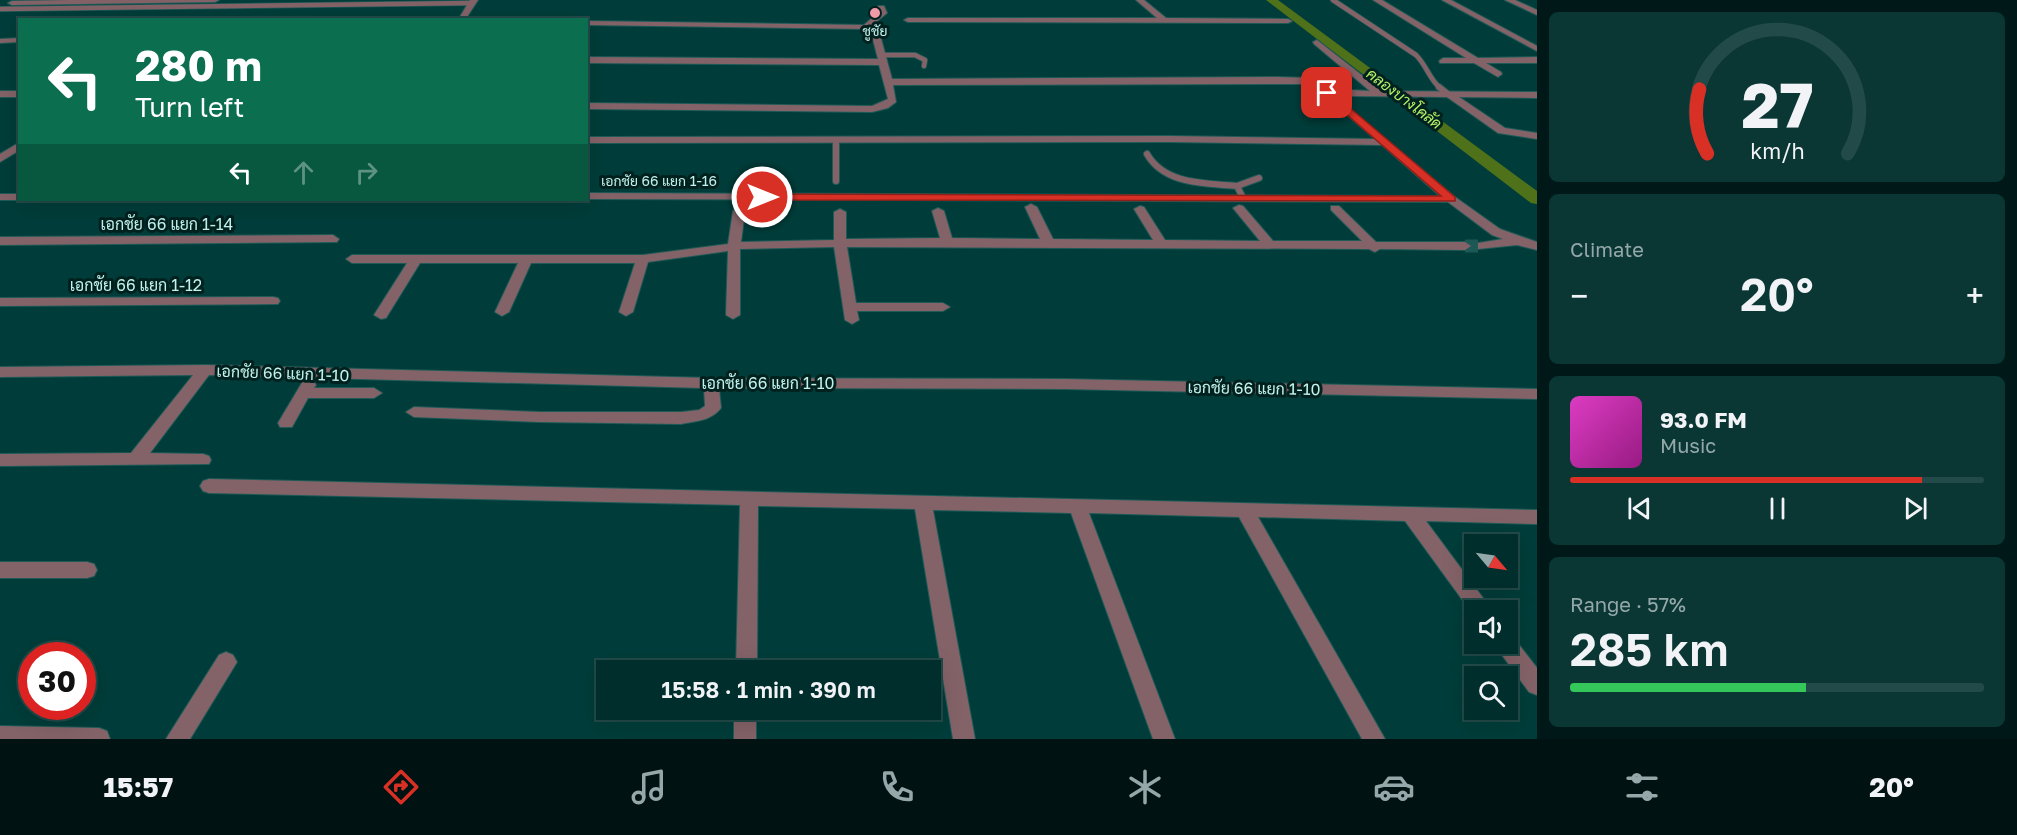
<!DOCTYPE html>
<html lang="en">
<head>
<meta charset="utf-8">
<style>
  body { margin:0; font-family:"Golos Text",Sarabun,sans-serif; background:#0a3634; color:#f1f3f6; height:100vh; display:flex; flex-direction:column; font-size:22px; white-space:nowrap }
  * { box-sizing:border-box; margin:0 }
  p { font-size:20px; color:#95a8a9 }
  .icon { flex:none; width:33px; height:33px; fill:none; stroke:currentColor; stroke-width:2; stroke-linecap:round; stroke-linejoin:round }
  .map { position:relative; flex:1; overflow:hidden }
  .side { display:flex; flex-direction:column; gap:12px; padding:12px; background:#001918; width:480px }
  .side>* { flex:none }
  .guide { position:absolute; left:18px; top:18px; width:570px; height:183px; border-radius:0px; box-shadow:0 6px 24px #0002,0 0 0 2px #224a48; background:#0b6e4f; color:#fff; overflow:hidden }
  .needle { width:39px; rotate:119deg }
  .fabs { position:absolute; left:1464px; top:534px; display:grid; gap:12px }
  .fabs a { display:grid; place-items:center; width:54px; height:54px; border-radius:0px; background:#002e2c; box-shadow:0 6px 24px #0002,0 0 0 2px #224a48; font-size:30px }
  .speed { position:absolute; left:18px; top:642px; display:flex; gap:12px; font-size:30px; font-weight:700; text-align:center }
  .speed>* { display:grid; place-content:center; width:78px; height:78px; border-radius:50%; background:#002e2c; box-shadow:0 6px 24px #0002,0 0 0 2px #224a48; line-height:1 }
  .speed .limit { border:9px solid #d22; background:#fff; color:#111 }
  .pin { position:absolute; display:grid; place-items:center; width:51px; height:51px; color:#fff; margin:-26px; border-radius:12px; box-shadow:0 3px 9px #0006 }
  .me { position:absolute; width:66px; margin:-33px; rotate:90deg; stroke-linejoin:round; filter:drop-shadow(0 0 4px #0008) }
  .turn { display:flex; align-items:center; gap:21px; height:126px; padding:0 18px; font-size:27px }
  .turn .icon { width:78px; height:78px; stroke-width:2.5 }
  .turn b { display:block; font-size:42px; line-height:51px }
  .lanes { display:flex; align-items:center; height:57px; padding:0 18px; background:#0003; justify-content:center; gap:30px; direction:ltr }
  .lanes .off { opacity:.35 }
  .big { font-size:45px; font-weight:600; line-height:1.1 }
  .side .tile { flex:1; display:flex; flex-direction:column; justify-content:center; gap:9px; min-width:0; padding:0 21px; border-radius:9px; background:#0a3634 }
  .side .dial { align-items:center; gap:0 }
  .dial svg { height:156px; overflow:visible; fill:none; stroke:#224a48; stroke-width:7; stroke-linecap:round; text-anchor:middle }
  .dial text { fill:#f1f3f6; stroke:none }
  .song { display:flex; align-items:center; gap:18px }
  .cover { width:72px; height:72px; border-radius:9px; background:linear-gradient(135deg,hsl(310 70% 55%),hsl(310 70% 35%)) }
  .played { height:6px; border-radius:3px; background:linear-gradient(90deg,#d93025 85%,#224a48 85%) }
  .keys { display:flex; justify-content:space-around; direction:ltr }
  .heat { display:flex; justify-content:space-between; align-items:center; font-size:33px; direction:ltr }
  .charge { height:9px; border-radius:4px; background:linear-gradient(90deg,#34c759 57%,#224a48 0) }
  .trip { position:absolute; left:596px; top:660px; width:345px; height:60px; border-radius:0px; background:#002e2c; box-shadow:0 6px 24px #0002,0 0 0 2px #224a48; font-weight:600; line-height:60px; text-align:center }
  .dock { display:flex; height:96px; justify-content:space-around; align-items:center; background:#001212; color:#95a8a9 }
  .dock .icon { width:42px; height:42px }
  .dock .current { color:#d93025 }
  .dock b { font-size:27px; color:#f1f3f6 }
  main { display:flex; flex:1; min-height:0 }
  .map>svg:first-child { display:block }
</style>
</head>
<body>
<main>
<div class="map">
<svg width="1537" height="739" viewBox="0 0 1537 739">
  <rect width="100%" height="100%" fill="#003d3a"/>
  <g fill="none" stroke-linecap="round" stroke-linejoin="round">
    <path fill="#4f7119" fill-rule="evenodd" d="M 1266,0 L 1278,0 L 1537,191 L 1537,204 L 1531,203 Z"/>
    <path stroke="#1d5855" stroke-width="13" stroke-dasharray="13 7" stroke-linecap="butt" d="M 1465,246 L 1482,246"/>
    <defs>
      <path id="lane-far1" d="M 1333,0 L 1416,55 C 1427,66 1429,79 1441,89
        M 1,9 L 473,3
        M 881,55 L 915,55 L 925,60 L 924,66"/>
      <path id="lane" d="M 1439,87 L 1449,95
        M 836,140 L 836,181
        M 1147,154 C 1165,185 1205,183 1237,186
        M 1243,198 L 1237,186 L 1259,178"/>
      <path id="street" d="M 69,0 L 219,0 L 215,2 L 12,5 L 8,3 L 12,1 Z
        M 470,0 L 478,0 L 465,20 L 458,20 Z
        M 1136,0 L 1144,0 L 1166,18 L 1288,19 L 1292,21 L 1288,23 L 908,22 L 904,20 L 908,18 L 1157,18 Z
        M 1373,0 L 1382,0 L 1478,58 L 1537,57 L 1537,63 L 1486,63 L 1501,72 L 1502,74 L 1498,77 L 1474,63 L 1440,63 L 1439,61 L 1443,58 L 1466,58 Z
        M 1442,0 L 1451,0 L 1537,46 L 1537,51 Z
        M 1505,0 L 1515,0 L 1537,10 L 1537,15 Z
        M 878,6 L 884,6 L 887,13 L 871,26 L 879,31 L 892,79 L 1277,77 L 1313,78 L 1351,90 L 1370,91 L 1314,44 L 1313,42 L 1317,40 L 1382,91 L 1537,92 L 1537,98 L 1459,97 L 1505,128 L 1537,133 L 1537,139 L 1498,133 L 1447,97 L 1342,96 L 1338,92 L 1312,84 L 893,85 L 896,102 L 888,108 L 872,112 L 586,109 L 586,103 L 872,106 L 888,99 L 879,65 L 586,63 L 586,57 L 878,59 L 871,32 L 865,29 L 586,25 L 586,21 L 864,25 L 879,12 Z
        M 20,38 L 20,42 L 0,43 L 0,39 Z
        M 1327,90 L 1455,197 L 1500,229 L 1537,242 L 1537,250 L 1517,245 L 1478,249 L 1478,243 L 1503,239 L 1492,235 L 1448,202 L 586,199 L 586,193 L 1440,196 L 1382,145 L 1169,142 L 586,143 L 586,137 L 1169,136 L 1375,139 L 1324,95 L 1322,93 Z
        M 0,91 L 20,91 L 20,97 L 0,97 Z
        M 20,142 L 20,150 L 0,162 L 0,154 Z
        M 0,194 L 20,194 L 20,200 L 24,200 L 0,200 Z
        M 1031,204 L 1037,207 L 1053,239 L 1153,240 L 1134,209 L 1140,206 L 1144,207 L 1165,240 L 1260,241 L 1233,208 L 1239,205 L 1243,206 L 1273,241 L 1362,241 L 1331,210 L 1331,206 L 1339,206 L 1376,242 L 1465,242 L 1471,246 L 1465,250 L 1380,249 L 1375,252 L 1369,249 L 847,247 L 856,303 L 943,303 L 950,307 L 943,311 L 857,311 L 859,320 L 852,324 L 845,320 L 834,247 L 740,249 L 740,315 L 733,319 L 726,315 L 728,251 L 648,262 L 633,312 L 626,316 L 619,312 L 635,263 L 531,263 L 509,312 L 502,316 L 495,312 L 518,263 L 420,263 L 386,318 L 381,319 L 374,315 L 407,263 L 352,263 L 346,259 L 352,255 L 643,255 L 728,244 L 733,211 L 739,208 L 745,211 L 741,242 L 834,240 L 834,212 L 840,209 L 846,212 L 846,239 L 940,238 L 932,211 L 938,208 L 944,211 L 952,238 L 1040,239 L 1025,207 Z
        M 333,235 L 339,239 L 337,242 L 0,245 L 0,237 Z
        M 273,297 L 278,298 L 280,301 L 278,304 L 0,306 L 0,298 Z
        M 205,365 L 711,378 L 1065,379 L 1537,389 L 1537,399 L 1065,389 L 719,388 L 721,408 C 711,421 696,421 681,424 L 540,422 L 414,417 L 406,412 L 414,407 L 540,412 L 681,412 L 699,410 L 705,406 L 704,388 L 209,375 L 150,453 L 203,454 L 209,456 L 211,460 L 209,464 L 0,466 L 0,454 L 131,453 L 193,375 L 0,377 L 0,367 Z
        M 308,380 L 313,381 L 316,385 L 314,388 L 374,388 L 382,393 L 374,398 L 308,398 L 292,427 L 280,427 L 278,423 L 303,381 Z
        M 209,479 L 1537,510 L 1537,524 L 1426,521 L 1492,610 L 1474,610 L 1474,616 L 1405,521 L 1258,517 L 1385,739 L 1362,739 L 1239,517 L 1089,513 L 1175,739 L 1153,739 L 1071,513 L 933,510 L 975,739 L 953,739 L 915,509 L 758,506 L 757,670 L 736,670 L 740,505 L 209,493 L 203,491 L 200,486 L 203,481 Z
        M 0,562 L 87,562 L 94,564 L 97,570 L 94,576 L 87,578 L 0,578 Z
        M 1508,635 L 1513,637 L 1537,668 L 1537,695 L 1529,692 L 1499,651 L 1496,644 L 1508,644 Z
        M 226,652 L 233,655 L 237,662 L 190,739 L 166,739 L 219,655 Z
        M 734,710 L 756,710 L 756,739 L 734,739 Z
        M 0,726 L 99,728 L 107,731 L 110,739 L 0,739 Z"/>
    </defs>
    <use href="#lane-far1" stroke="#1f5a57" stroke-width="6"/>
    <use href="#lane" stroke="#1f5a57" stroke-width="8"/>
    <use href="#street" stroke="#1f5a57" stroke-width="2"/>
    <use href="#lane-far1" stroke="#846368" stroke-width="4.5"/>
    <use href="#lane" stroke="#846368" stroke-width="6"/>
    <use href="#street" fill="#846368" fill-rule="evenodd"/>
  </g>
  <path fill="#d93025" stroke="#8d1f18" stroke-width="1.5" d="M 1324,91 L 1330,91 L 1455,197 L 1455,201 L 762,200 L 757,197 L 762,194 L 1441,196 L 1324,95 Z"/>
  <circle fill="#f39aa9" stroke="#01211f" stroke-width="2" cx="875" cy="13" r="6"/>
  <g text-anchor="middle" stroke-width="6" stroke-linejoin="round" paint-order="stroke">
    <g font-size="14" fill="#c3f2ed" stroke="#01211f">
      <text x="875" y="36">ชูชัย</text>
    </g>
    <g font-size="14" fill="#c3f2ed" stroke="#01211f">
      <text x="659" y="186">เอกชัย 66 แยก 1-16</text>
    </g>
    <g font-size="15" font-style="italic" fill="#b7f267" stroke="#01211f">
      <text transform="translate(1404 99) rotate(37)" y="5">คลองบางโคลัด</text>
    </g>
    <g font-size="16" fill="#c3f2ed" stroke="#01211f">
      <text x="167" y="230">เอกชัย 66 แยก 1-14</text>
      <text x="136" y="291">เอกชัย 66 แยก 1-12</text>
      <text transform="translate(283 373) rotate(2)" y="6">เอกชัย 66 แยก 1-10</text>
      <text x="768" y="389">เอกชัย 66 แยก 1-10</text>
      <text transform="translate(1254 388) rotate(1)" y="6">เอกชัย 66 แยก 1-10</text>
    </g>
  </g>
</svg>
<div class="fabs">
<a><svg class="needle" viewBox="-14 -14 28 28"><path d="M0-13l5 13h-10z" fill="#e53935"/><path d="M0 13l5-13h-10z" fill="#95a8a9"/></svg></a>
<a><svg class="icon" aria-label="sound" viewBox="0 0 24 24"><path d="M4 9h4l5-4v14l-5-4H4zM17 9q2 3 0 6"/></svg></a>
<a><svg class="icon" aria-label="search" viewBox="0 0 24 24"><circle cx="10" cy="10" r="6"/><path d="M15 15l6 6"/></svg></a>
</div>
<div class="speed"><div class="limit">30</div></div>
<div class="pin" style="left:1327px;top:93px;background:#d93025"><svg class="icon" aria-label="arrive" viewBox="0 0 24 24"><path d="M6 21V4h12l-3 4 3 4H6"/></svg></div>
<svg class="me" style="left:762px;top:197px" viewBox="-20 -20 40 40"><circle r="17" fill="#d93025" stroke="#fff" stroke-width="3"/><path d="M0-11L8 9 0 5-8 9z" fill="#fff"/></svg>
<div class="trip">15:58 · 1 min · 390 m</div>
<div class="guide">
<div class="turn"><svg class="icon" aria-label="left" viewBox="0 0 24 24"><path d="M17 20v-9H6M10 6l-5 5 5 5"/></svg><div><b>280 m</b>Turn left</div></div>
<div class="lanes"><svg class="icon" aria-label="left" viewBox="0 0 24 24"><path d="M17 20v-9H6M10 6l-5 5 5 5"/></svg><svg class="icon off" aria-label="ahead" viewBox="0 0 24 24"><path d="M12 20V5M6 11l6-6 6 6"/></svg><svg class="icon off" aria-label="right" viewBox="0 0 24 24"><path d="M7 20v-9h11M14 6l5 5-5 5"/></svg></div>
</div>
</div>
<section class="side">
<div class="tile dial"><svg viewBox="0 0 100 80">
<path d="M14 69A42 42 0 1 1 86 69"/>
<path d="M14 69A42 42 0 0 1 10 36" stroke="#d93025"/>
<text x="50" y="56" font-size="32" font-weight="700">27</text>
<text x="50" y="72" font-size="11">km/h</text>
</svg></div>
<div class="tile"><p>Climate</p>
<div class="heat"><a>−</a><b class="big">20°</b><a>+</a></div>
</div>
<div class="tile">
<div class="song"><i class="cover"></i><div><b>93.0 FM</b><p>Music</p></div></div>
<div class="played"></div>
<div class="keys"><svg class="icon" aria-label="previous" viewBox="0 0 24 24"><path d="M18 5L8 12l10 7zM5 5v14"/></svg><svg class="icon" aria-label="pause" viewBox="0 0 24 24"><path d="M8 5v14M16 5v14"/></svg><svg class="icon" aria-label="next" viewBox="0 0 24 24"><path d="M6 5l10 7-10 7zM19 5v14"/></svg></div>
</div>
<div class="tile"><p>Range · 57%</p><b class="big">285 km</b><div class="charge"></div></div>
</section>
</main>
<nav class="dock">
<b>15:57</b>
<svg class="icon current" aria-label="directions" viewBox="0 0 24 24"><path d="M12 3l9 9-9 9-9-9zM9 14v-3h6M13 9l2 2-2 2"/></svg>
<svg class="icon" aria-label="music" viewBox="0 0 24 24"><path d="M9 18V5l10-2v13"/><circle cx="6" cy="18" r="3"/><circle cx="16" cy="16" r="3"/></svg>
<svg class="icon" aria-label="phone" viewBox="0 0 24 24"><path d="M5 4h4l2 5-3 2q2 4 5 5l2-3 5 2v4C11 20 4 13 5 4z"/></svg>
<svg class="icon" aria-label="climate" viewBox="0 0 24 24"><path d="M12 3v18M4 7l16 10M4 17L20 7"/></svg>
<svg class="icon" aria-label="car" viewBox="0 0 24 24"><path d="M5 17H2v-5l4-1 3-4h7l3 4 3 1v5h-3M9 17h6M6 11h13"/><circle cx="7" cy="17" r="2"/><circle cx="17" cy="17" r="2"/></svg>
<svg class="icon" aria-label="filters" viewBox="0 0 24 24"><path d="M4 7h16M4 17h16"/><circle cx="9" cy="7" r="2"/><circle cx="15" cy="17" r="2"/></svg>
<b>20°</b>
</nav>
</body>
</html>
